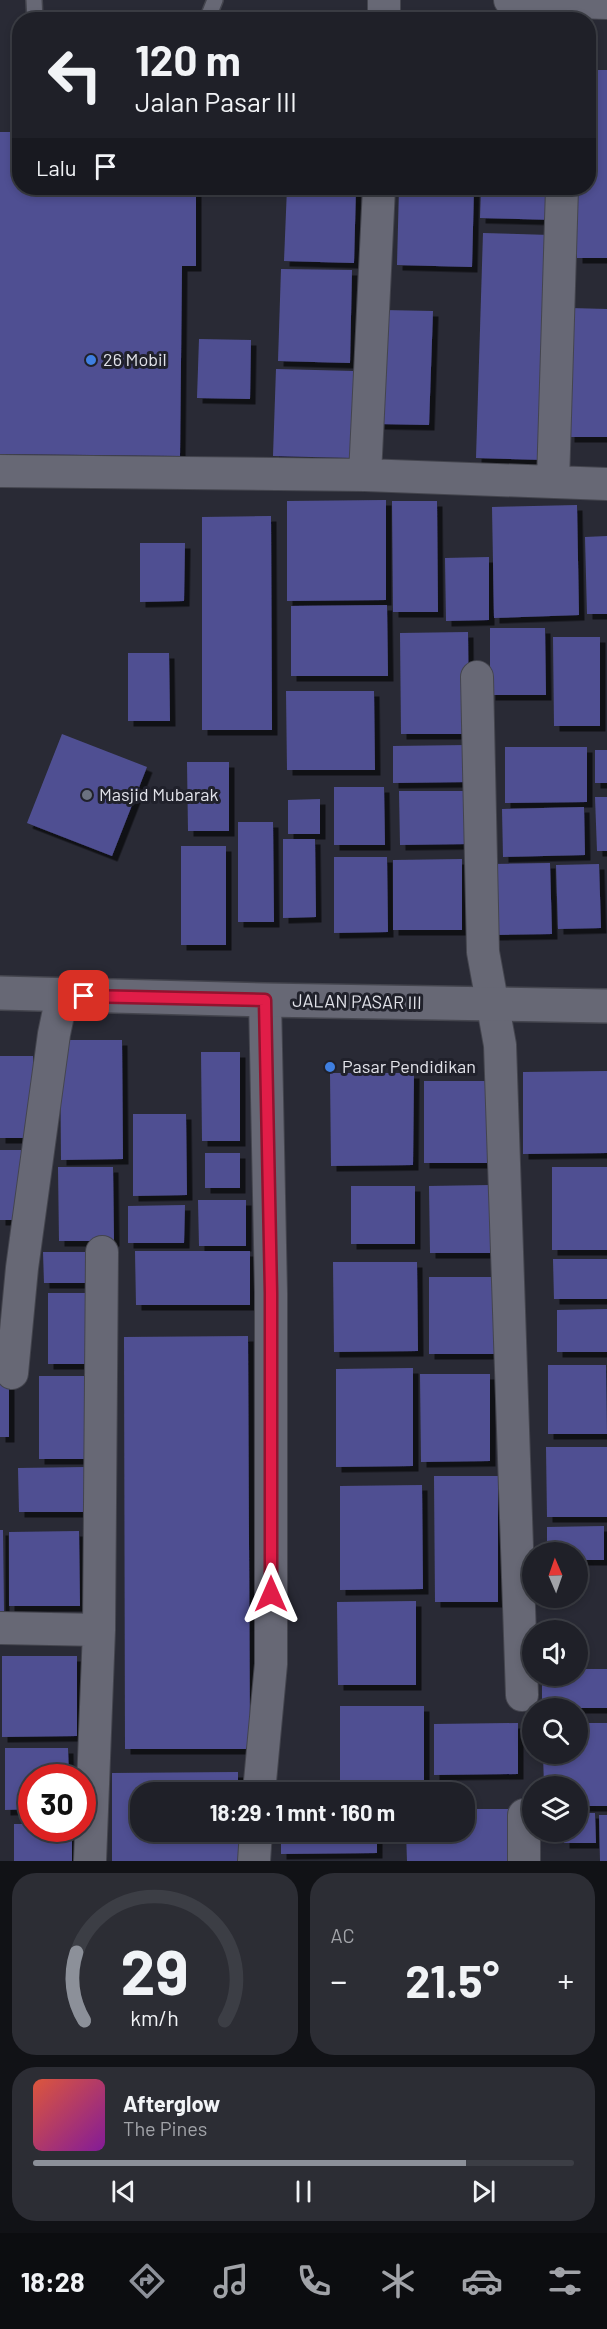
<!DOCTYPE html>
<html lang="id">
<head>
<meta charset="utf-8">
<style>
  body { margin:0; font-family:Barlow,sans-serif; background:#2c2d34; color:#f1f3f6; height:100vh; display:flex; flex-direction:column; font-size:22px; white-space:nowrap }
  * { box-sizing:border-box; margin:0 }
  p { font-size:20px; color:#a1a3a8 }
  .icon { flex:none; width:33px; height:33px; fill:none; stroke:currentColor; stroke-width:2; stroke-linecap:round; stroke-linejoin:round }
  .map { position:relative; height:1861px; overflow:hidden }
  .sheet { display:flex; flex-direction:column; gap:12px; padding:12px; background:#111216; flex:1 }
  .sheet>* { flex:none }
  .guide { position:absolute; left:12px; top:12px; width:584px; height:183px; border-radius:24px; box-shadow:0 3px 9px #0003,0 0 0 2px #3c3e45; background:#1f2028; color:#f1f3f6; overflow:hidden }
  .needle { width:39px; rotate:358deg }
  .fabs { position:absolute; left:522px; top:1542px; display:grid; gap:12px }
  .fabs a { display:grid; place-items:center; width:66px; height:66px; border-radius:50%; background:#1f2028; box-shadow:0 3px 9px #0003,0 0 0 2px #3c3e45; font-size:30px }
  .speed { position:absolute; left:18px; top:1764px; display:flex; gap:12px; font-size:30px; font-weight:700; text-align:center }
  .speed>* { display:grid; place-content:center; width:78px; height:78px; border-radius:50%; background:#1f2028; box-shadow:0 3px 9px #0003,0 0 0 2px #3c3e45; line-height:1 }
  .speed .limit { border:9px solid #d22; background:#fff; color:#111 }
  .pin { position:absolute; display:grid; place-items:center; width:51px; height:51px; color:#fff; margin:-26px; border-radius:12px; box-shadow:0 3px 9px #0006 }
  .me { position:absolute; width:66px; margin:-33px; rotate:0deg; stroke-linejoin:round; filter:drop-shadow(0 0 4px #0008) }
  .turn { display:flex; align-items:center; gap:21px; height:126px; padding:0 24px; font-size:27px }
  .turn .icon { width:78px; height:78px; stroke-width:2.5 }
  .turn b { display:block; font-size:42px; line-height:51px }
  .then { display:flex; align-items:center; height:57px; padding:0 24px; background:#0003; gap:12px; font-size:22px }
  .big { font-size:45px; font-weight:700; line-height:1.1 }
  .sheet .widget { flex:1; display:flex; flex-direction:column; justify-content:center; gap:9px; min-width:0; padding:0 21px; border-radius:24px; background:#2c2d34 }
  .sheet .dial { align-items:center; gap:0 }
  .dial svg { height:156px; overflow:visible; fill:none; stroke:#3c3e45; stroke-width:7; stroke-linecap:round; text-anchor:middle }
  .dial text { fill:#f1f3f6; stroke:none }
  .song { display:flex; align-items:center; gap:18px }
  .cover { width:72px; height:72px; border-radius:9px; background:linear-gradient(135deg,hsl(10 70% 55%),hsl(290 70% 35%)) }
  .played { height:6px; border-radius:3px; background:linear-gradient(90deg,#8c9099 80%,#3c3e45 80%) }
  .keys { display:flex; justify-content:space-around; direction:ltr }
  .heat { display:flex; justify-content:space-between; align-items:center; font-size:33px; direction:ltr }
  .sheet .tiles { flex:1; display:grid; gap:12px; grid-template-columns:1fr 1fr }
  .widget:last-child { grid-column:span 2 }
  .trip { position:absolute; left:130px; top:1782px; width:345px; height:60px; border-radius:24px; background:#1f2028; box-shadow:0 3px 9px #0003,0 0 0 2px #3c3e45; font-weight:700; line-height:60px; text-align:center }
  .tab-bar { display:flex; height:96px; justify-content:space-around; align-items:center; background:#0c0d10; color:#a1a3a8 }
  .tab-bar .icon { width:42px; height:42px }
  .tab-bar .active { color:#8c9099 }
  .tab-bar b { font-size:27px; color:#f1f3f6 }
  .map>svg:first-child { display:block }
</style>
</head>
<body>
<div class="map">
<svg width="607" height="1861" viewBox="0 0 607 1861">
  <defs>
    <filter id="shadow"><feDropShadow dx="5.5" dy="5.5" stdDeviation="0" flood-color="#0009"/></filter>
  </defs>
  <rect width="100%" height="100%" fill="#292a35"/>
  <path fill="#505092" filter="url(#shadow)" d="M 588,70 L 607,70 L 607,258 L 577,258 L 577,188 L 588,188 Z
    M 0,132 L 20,132 L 20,188 L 196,188 L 196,266 L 182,266 L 180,456 L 0,454 Z
    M 287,188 L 356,188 L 354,263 L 284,261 Z
    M 399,188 L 474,188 L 472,267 L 397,265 Z
    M 481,188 L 555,188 L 555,220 L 480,218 Z
    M 483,233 L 550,235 L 544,460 L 476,458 Z
    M 281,269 L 352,270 L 350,363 L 278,361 Z
    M 570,308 L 607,309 L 607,437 L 569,437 Z
    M 383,310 L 433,311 L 429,425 L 379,424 Z
    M 199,339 L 251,340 L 250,399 L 197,398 Z
    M 276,369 L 354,371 L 351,458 L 273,456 Z
    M 386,500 L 386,600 L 287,601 L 287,501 Z
    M 392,501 L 437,501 L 438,612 L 393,612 Z
    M 577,505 L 579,615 L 494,618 L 492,507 Z
    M 271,516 L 272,730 L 202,730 L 202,517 Z
    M 607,536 L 607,614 L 587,614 L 585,537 Z
    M 140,543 L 185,543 L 184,601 L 140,602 Z
    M 489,557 L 489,620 L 446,621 L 445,558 Z
    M 387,605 L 388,676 L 291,676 L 291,606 Z
    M 490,628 L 545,628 L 546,695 L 490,695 Z
    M 468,632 L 469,734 L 401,734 L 400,633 Z
    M 553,637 L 600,637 L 600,726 L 554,726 Z
    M 128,653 L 169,653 L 170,721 L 128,721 Z
    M 286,691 L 374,691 L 375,770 L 287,770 Z
    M 62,734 L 147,767 L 112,856 L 27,823 Z
    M 468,745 L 469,782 L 393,783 L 393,746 Z
    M 505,747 L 587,747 L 587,802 L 505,803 Z
    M 595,750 L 607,750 L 607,783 L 595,783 Z
    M 187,762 L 229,762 L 229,831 L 188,831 Z
    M 334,787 L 384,787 L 385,845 L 334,845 Z
    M 399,791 L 469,791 L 469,844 L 400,845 Z
    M 595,797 L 607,797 L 607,851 L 597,851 Z
    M 320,799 L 320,834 L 288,834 L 288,800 Z
    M 584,807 L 585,855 L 503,857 L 502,809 Z
    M 238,822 L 273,822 L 274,922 L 238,922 Z
    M 283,839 L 315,839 L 316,917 L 283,918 Z
    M 181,846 L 226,846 L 226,945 L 181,945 Z
    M 334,857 L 387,857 L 388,932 L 334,933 Z
    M 462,859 L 462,930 L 393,930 L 393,860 Z
    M 550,863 L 552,934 L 492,935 L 491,864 Z
    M 599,864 L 601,928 L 558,929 L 556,865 Z
    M 60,1040 L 122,1040 L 123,1159 L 61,1160 Z
    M 201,1052 L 240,1052 L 240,1141 L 202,1141 Z
    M 0,1056 L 33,1056 L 33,1138 L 0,1138 Z
    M 607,1071 L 607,1153 L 523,1154 L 523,1072 Z
    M 330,1073 L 414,1073 L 413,1165 L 331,1166 Z
    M 424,1081 L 491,1081 L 492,1163 L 424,1163 Z
    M 133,1114 L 186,1114 L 187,1195 L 133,1196 Z
    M 0,1150 L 25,1150 L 26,1220 L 0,1220 Z
    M 205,1153 L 240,1153 L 240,1188 L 205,1188 Z
    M 58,1167 L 113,1167 L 114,1241 L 59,1241 Z
    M 552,1167 L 607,1167 L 607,1250 L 552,1250 Z
    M 491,1185 L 491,1253 L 430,1253 L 429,1186 Z
    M 351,1186 L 415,1186 L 415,1244 L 351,1244 Z
    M 198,1200 L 246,1200 L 246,1246 L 199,1246 Z
    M 185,1205 L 184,1243 L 128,1243 L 128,1206 Z
    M 135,1251 L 250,1251 L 250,1305 L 136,1305 Z
    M 43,1252 L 95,1252 L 95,1283 L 44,1283 Z
    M 553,1259 L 607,1259 L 607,1299 L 554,1299 Z
    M 333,1262 L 417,1262 L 418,1351 L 334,1352 Z
    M 429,1277 L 494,1277 L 495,1354 L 429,1354 Z
    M 48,1293 L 92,1293 L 93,1364 L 48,1364 Z
    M 607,1309 L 607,1352 L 557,1352 L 557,1310 Z
    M 248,1336 L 250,1749 L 125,1749 L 124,1337 Z
    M 548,1365 L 606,1365 L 607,1434 L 548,1434 Z
    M 413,1368 L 413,1466 L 336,1467 L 336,1369 Z
    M 420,1374 L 490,1374 L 490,1461 L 421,1462 Z
    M 39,1376 L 92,1376 L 92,1459 L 39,1459 Z
    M 0,1384 L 9,1384 L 9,1437 L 0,1437 Z
    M 546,1447 L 607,1447 L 607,1517 L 547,1517 Z
    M 86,1467 L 86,1512 L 19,1512 L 18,1468 Z
    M 434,1476 L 498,1476 L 498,1602 L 435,1602 Z
    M 422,1485 L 423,1589 L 340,1590 L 340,1486 Z
    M 604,1526 L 604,1560 L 578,1560 L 578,1552 L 547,1552 L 547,1527 Z
    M 0,1530 L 3,1530 L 4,1611 L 0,1611 Z
    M 79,1531 L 80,1606 L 9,1606 L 9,1532 Z
    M 416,1601 L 416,1685 L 338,1685 L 337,1602 Z
    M 2,1656 L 77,1656 L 77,1736 L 2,1737 Z
    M 578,1669 L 607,1669 L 607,1708 L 542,1708 L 542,1676 L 578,1676 Z
    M 340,1706 L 424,1706 L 424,1780 L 340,1780 Z
    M 518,1723 L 518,1774 L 434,1775 L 434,1724 Z
    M 578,1723 L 607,1723 L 607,1806 L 578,1806 L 578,1786 L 544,1786 L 543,1754 L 578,1754 Z
    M 5,1748 L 68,1748 L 69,1778 L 32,1778 L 32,1809 L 5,1810 Z
    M 238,1772 L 238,1792 L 141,1792 L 141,1832 L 239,1832 L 239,1861 L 112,1861 L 112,1773 Z
    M 465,1809 L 511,1809 L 511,1861 L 407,1861 L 406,1832 L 465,1832 Z
    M 578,1813 L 595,1813 L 596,1843 L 564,1843 L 564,1832 L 578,1832 Z
    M 599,1815 L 607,1815 L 607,1861 L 600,1861 Z
    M 14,1824 L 32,1824 L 32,1828 L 72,1828 L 72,1861 L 14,1861 Z
    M 281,1832 L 377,1832 L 377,1853 L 281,1854 Z"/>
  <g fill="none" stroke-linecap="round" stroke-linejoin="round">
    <defs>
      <path id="service" d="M 34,0 L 35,20
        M 207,20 L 215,0"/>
      <path id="minor" d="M 384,0 L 384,20
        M 510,0 L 607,3
        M 0,471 L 365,475 L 607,484
        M 365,475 L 379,188
        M 553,482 L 562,188
        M 477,677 L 483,952 L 500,1045 L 522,1695
        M 12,1373 L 22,1268 L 54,1034 L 62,996
        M 0,1628 L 99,1630
        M 259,1792 L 271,1664 L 271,1293 L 265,1000
        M 524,1815 L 524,1861
        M 90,1861 L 99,1630 L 102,1252
        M 254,1861 L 256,1832"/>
      <path id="tertiary" d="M 0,993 L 265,1000 L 607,1006"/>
    </defs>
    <use href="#service" stroke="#44454e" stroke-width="18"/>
    <use href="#minor" stroke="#44454e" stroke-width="34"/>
    <use href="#tertiary" stroke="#44454e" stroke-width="36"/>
    <use href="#service" stroke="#676875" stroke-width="15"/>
    <use href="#minor" stroke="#676875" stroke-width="32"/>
    <use href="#tertiary" stroke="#676875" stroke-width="33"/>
  </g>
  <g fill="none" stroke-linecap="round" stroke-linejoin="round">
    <defs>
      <path id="route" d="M 84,996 L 265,1000 L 271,1293 L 271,1594"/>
    </defs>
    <use href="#route" stroke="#92132f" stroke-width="15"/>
    <use href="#route" stroke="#e11d48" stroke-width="10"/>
  </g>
  <g fill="#3f7fe0" stroke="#20212b" stroke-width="2">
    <circle cx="91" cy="360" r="6"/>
    <circle cx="330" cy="1067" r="6"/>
  </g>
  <circle fill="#6b7280" stroke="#20212b" stroke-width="2" cx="87" cy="795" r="6"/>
  <g text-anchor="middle" stroke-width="6" stroke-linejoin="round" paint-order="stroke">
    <g font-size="18" fill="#e1e2e9" stroke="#20212b" text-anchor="start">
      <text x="103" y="366">26 Mobil</text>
      <text x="99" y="801">Masjid Mubarak</text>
      <text x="342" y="1073">Pasar Pendidikan</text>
    </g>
    <g font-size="18" fill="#e1e2e9" stroke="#20212b">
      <text transform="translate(357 1002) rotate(1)" y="6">JALAN PASAR III</text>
    </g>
  </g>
</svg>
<div class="fabs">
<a><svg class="needle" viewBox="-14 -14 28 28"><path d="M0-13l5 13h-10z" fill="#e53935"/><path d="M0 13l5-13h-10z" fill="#a1a3a8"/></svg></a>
<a><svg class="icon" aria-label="sound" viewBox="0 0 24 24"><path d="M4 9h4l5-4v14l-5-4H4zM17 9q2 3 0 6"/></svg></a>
<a><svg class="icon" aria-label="search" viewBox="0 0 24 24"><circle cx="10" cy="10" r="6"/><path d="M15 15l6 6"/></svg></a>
<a><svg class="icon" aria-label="layers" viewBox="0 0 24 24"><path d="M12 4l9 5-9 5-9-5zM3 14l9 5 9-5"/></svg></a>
</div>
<div class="speed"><div class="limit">30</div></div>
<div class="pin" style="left:84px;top:996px;background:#d93025"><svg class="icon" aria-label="arrive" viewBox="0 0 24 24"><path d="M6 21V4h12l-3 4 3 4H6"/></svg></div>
<svg class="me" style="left:271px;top:1594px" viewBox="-20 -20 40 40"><path d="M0-17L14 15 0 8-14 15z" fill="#e11d48" stroke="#fff" stroke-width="4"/></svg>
<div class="trip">18:29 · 1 mnt · 160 m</div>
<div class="guide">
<div class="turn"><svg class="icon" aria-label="left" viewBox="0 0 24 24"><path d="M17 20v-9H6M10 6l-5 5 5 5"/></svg><div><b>120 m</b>Jalan Pasar III</div></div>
<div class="then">Lalu<svg class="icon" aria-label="arrive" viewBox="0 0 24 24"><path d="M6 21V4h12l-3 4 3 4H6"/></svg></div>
</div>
</div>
<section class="sheet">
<div class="tiles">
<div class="widget dial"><svg viewBox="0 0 100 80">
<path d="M14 69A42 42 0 1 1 86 69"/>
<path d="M14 69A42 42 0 0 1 10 34" stroke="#8c9099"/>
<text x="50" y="56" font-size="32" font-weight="700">29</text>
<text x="50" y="72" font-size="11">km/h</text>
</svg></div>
<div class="widget"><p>AC</p>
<div class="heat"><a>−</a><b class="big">21.5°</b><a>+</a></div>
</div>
<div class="widget">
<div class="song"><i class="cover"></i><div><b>Afterglow</b><p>The Pines</p></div></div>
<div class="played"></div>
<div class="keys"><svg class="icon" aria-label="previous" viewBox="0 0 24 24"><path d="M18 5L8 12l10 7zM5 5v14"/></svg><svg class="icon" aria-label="pause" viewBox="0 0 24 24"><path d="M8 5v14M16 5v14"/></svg><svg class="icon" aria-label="next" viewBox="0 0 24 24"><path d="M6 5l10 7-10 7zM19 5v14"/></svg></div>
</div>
</div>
</section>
<nav class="tab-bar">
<b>18:28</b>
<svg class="icon active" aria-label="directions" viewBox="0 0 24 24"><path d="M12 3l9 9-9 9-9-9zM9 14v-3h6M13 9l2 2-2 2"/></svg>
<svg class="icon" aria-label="music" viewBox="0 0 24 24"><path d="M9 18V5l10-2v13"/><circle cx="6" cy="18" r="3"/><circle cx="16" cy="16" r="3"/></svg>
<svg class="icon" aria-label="phone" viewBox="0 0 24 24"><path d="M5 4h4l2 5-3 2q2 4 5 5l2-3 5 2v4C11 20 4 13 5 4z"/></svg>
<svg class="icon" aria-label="climate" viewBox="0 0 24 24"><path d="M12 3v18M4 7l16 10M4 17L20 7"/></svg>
<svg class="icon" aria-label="car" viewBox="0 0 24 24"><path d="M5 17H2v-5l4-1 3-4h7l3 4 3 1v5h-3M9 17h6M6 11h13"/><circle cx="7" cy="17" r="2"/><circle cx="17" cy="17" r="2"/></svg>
<svg class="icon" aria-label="filters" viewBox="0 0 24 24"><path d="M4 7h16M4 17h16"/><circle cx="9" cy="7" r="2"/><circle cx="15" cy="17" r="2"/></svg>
</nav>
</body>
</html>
